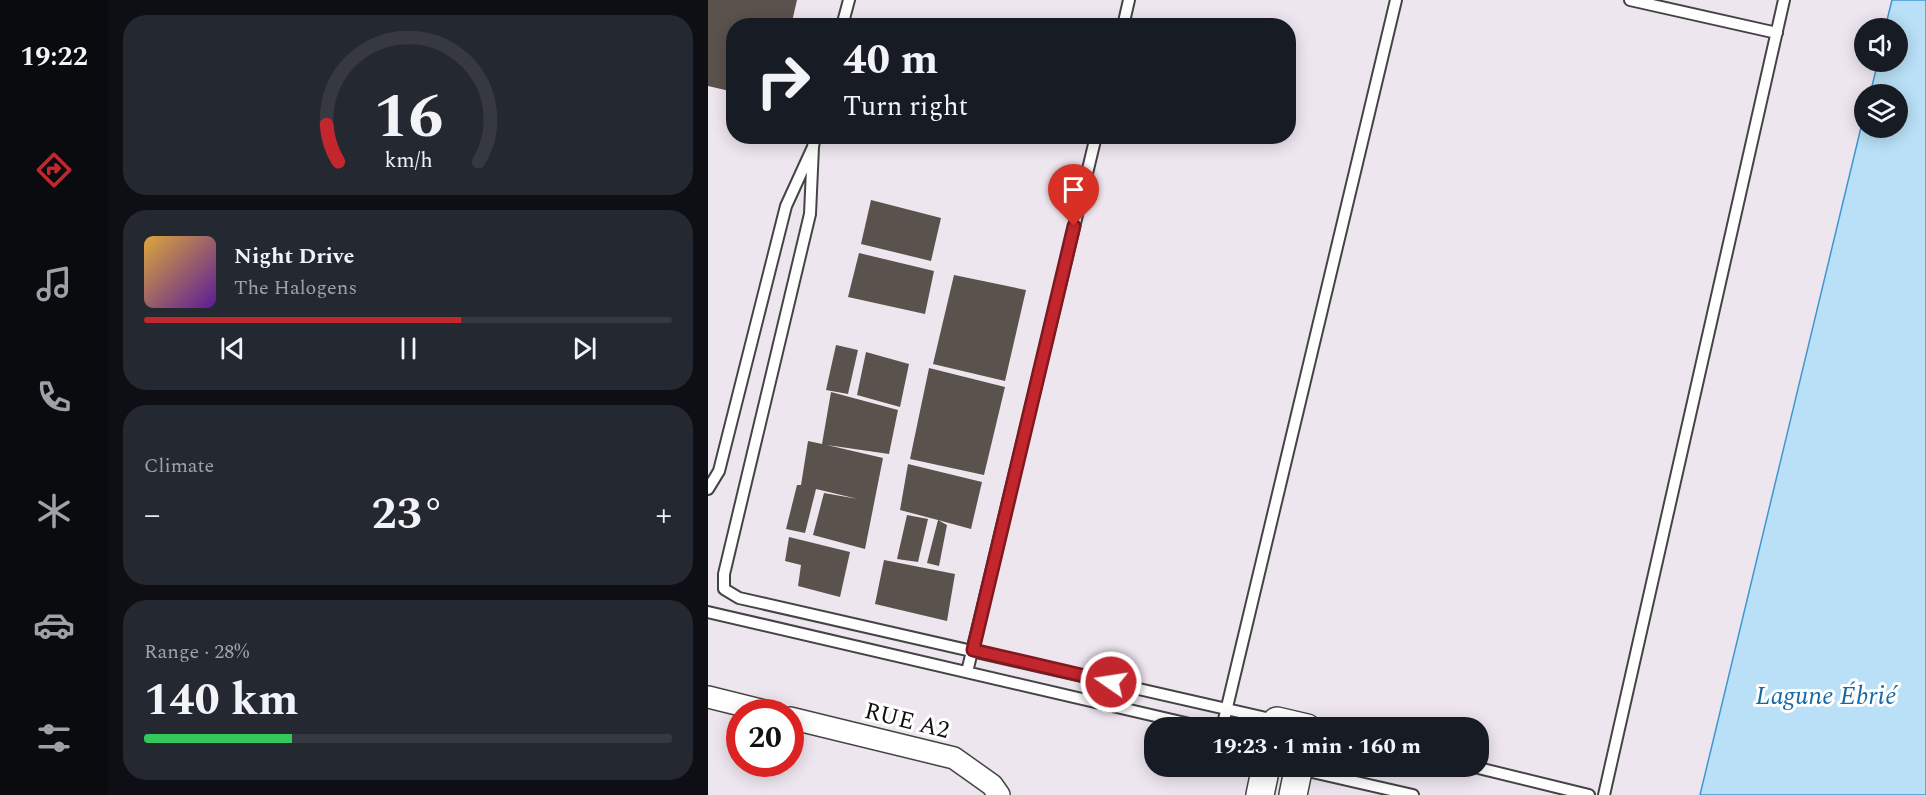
<!DOCTYPE html>
<html lang="en">
<head>
<meta charset="utf-8">
<style>
  body { margin:0; font-family:Spectral,serif; background:#242831; color:#f1f3f6; height:100vh; display:flex; flex-direction:column; font-size:22px; white-space:nowrap }
  * { box-sizing:border-box; margin:0 }
  p { font-size:20px; color:#9ea1a6 }
  .icon { flex:none; width:33px; height:33px; fill:none; stroke:currentColor; stroke-width:2; stroke-linecap:round; stroke-linejoin:round }
  .map { position:relative; flex:1; overflow:hidden }
  .side { display:flex; flex-direction:column; gap:15px; padding:15px; background:#0d0f14; width:600px }
  .side>* { flex:none }
  .hud { position:absolute; left:18px; top:18px; width:570px; height:126px; border-radius:24px; box-shadow:0 3px 15px #0003; background:#171b24; color:#f1f3f6; overflow:hidden }
  .fabs { position:absolute; left:1146px; top:18px; display:grid; gap:12px }
  .fabs a { display:grid; place-items:center; width:54px; height:54px; border-radius:50%; background:#171b24; box-shadow:0 3px 15px #0003; font-size:30px }
  .speed { position:absolute; left:18px; top:699px; display:flex; gap:12px; font-size:30px; font-weight:700; text-align:center }
  .speed>* { display:grid; place-content:center; width:78px; height:78px; border-radius:50%; background:#171b24; box-shadow:0 3px 15px #0003; line-height:1 }
  .speed .limit { border:9px solid #d22; background:#fff; color:#111 }
  .pin { position:absolute; display:grid; place-items:center; width:51px; height:51px; color:#fff; margin:-62px -26px; border-radius:50% 50% 50% 0; rotate:-45deg; box-shadow:0 0 6px #0007 }
  .pin .icon { rotate:45deg }
  .me { position:absolute; width:66px; margin:-33px; rotate:283deg; stroke-linejoin:round; filter:drop-shadow(0 0 4px #0008) }
  .turn { display:flex; align-items:center; gap:21px; height:126px; padding:0 18px; font-size:27px }
  .turn .icon { width:78px; height:78px; stroke-width:2.5 }
  .turn b { display:block; font-size:42px; line-height:51px }
  .big { font-size:45px; font-weight:700; line-height:1.1 }
  .side .tile { flex:1; display:flex; flex-direction:column; justify-content:center; gap:9px; min-width:0; padding:0 21px; border-radius:24px; background:#242831 }
  .side .dial { align-items:center; gap:0 }
  .dial svg { height:156px; overflow:visible; fill:none; stroke:#363941; stroke-width:7; stroke-linecap:round; text-anchor:middle }
  .dial text { fill:#f1f3f6; stroke:none }
  .song { display:flex; align-items:center; gap:18px }
  .cover { width:72px; height:72px; border-radius:9px; background:linear-gradient(135deg,hsl(40 70% 55%),hsl(270 70% 35%)) }
  .played { height:6px; border-radius:3px; background:linear-gradient(90deg,#c4262e 60%,#363941 60%) }
  .keys { display:flex; justify-content:space-around; direction:ltr }
  .heat { display:flex; justify-content:space-between; align-items:center; font-size:33px; direction:ltr }
  .charge { height:9px; border-radius:4px; background:linear-gradient(90deg,#34c759 28%,#363941 0) }
  .trip { position:absolute; left:436px; top:717px; width:345px; height:60px; border-radius:24px; background:#171b24; box-shadow:0 3px 15px #0003; font-weight:700; line-height:60px; text-align:center }
  main { display:flex; flex:1; min-height:0 }
  .dock { display:flex; flex-direction:column; width:108px; justify-content:space-around; align-items:center; background:#090b0e; color:#9ea1a6 }
  .dock .icon { width:42px; height:42px }
  .dock .on { color:#c4262e }
  .dock b { font-size:27px; color:#f1f3f6 }
  .map>svg:first-child { display:block }
</style>
</head>
<body>
<main>
<nav class="dock">
<b>19:22</b>
<svg class="icon on" aria-label="directions" viewBox="0 0 24 24"><path d="M12 3l9 9-9 9-9-9zM9 14v-3h6M13 9l2 2-2 2"/></svg>
<svg class="icon" aria-label="music" viewBox="0 0 24 24"><path d="M9 18V5l10-2v13"/><circle cx="6" cy="18" r="3"/><circle cx="16" cy="16" r="3"/></svg>
<svg class="icon" aria-label="phone" viewBox="0 0 24 24"><path d="M5 4h4l2 5-3 2q2 4 5 5l2-3 5 2v4C11 20 4 13 5 4z"/></svg>
<svg class="icon" aria-label="climate" viewBox="0 0 24 24"><path d="M12 3v18M4 7l16 10M4 17L20 7"/></svg>
<svg class="icon" aria-label="car" viewBox="0 0 24 24"><path d="M5 17H2v-5l4-1 3-4h7l3 4 3 1v5h-3M9 17h6M6 11h13"/><circle cx="7" cy="17" r="2"/><circle cx="17" cy="17" r="2"/></svg>
<svg class="icon" aria-label="filters" viewBox="0 0 24 24"><path d="M4 7h16M4 17h16"/><circle cx="9" cy="7" r="2"/><circle cx="15" cy="17" r="2"/></svg>
</nav>
<section class="side">
<div class="tile dial"><svg viewBox="0 0 100 80">
<path d="M14 69A42 42 0 1 1 86 69"/>
<path d="M14 69A42 42 0 0 1 8 50" stroke="#c4262e"/>
<text x="50" y="56" font-size="32" font-weight="700">16</text>
<text x="50" y="72" font-size="11">km/h</text>
</svg></div>
<div class="tile">
<div class="song"><i class="cover"></i><div><b>Night Drive</b><p>The Halogens</p></div></div>
<div class="played"></div>
<div class="keys"><svg class="icon" aria-label="previous" viewBox="0 0 24 24"><path d="M18 5L8 12l10 7zM5 5v14"/></svg><svg class="icon" aria-label="pause" viewBox="0 0 24 24"><path d="M8 5v14M16 5v14"/></svg><svg class="icon" aria-label="next" viewBox="0 0 24 24"><path d="M6 5l10 7-10 7zM19 5v14"/></svg></div>
</div>
<div class="tile"><p>Climate</p>
<div class="heat"><a>−</a><b class="big">23°</b><a>+</a></div>
</div>
<div class="tile"><p>Range · 28%</p><b class="big">140 km</b><div class="charge"></div></div>
</section>
<div class="map">
<svg width="1218" height="795" viewBox="0 0 1218 795">
  <rect width="100%" height="100%" fill="#fffdf5"/>
  <path fill="#eee6ef" fill-rule="evenodd" d="M 0,0 L 1184,0 L 1177,28 L 1156,28 L 1156,62 L 1170,62 L 1162,94 L 1156,94 L 1156,115 L 992,795 L 0,795 ZM 26,26 L 580,26 L 580,136 L 26,136 ZM 32,712 L 82,712 L 82,764 L 32,764 ZM 447,728 L 771,728 L 771,766 L 447,766 Z"/>
  <path fill="#b9e0f7" stroke="#3f96cf" stroke-width="1.5" d="M 1184,0 L 1218,0 L 1218,795 L 992,795 L 1156,115 L 1156,128 L 1190,128 L 1190,94 L 1162,94 L 1170,62 L 1190,62 L 1190,28 L 1177,28 Z"/>
  <path fill="#5a524d" d="M 0,0 L 89,0 L 83,26 L 26,26 L 26,92 L 0,86 Z
    M 163,200 L 233,218 L 223,261 L 153,244 Z
    M 151,253 L 226,271 L 217,314 L 140,297 Z
    M 246,275 L 318,290 L 297,381 L 225,364 Z
    M 128,345 L 150,350 L 140,394 L 118,390 Z
    M 158,352 L 201,364 L 192,407 L 149,395 Z
    M 221,368 L 297,387 L 276,475 L 202,459 Z
    M 123,392 L 190,410 L 181,454 L 119,445 L 175,458 L 157,549 L 105,535 L 116,493 L 150,499 L 108,489 L 97,533 L 78,529 L 89,485 L 93,485 L 100,441 L 114,444 Z
    M 200,464 L 274,482 L 263,529 L 230,520 L 239,525 L 231,566 L 219,563 L 230,520 L 192,510 Z
    M 199,515 L 220,519 L 210,562 L 189,559 Z
    M 81,537 L 142,552 L 132,597 L 90,586 L 93,565 L 77,561 Z
    M 176,560 L 247,574 L 239,621 L 167,604 Z"/>
  <g fill="none" stroke-linecap="round" stroke-linejoin="round">
    <defs>
      <path id="service" d="M 922,0 L 1069,33
        M 134,26 L 141,0
        M 415,26 L 421,0
        M 105,147 L 102,214 L 16,574 L 16,589 L 31,598 L 567,720
        M 0,489 L 11,471 L 78,206 L 105,147 L 107,136
        M 0,612 L 499,728
        M 259,672 L 388,136
        M 514,728 L 688,0
        M 762,766 L 881,795
        M 591,769 L 705,795
        M 896,795 L 1076,0"/>
      <path id="minor" d="M 0,697 L 61,712
        M 82,718 L 246,758 L 284,785 L 291,795"/>
      <path id="tertiary" d="M 567,728 L 569,721 L 599,728
        M 552,795 L 558,766
        M 585,795 L 591,766"/>
    </defs>
    <use href="#service" stroke="#444" stroke-width="14"/>
    <use href="#minor" stroke="#444" stroke-width="24"/>
    <use href="#tertiary" stroke="#444" stroke-width="30"/>
    <use href="#service" stroke="#fff" stroke-width="10"/>
    <use href="#minor" stroke="#fff" stroke-width="21"/>
    <use href="#tertiary" stroke="#fff" stroke-width="27"/>
  </g>
  <g fill="none" stroke-linecap="round" stroke-linejoin="round">
    <defs>
      <path id="route" d="M 366,226 L 265,650 L 403,682"/>
    </defs>
    <use href="#route" stroke="#7f191e" stroke-width="15"/>
    <use href="#route" stroke="#c4262e" stroke-width="10"/>
  </g>
  <g text-anchor="middle" stroke-width="6" stroke-linejoin="round" paint-order="stroke">
    <g font-size="24" fill="#111" stroke="#fff">
      <text transform="translate(199 720) rotate(14)" y="8">RUE A2</text>
    </g>
    <g font-size="26" font-style="italic" fill="#1768a6" stroke="#fff">
      <text x="1118" y="704">Lagune Ébrié</text>
    </g>
  </g>
</svg>
<div class="fabs">
<a><svg class="icon" aria-label="sound" viewBox="0 0 24 24"><path d="M4 9h4l5-4v14l-5-4H4zM17 9q2 3 0 6"/></svg></a>
<a><svg class="icon" aria-label="layers" viewBox="0 0 24 24"><path d="M12 4l9 5-9 5-9-5zM3 14l9 5 9-5"/></svg></a>
</div>
<div class="speed"><div class="limit">20</div></div>
<div class="pin" style="left:366px;top:226px;background:#d93025"><svg class="icon" aria-label="arrive" viewBox="0 0 24 24"><path d="M6 21V4h12l-3 4 3 4H6"/></svg></div>
<svg class="me" style="left:403px;top:682px" viewBox="-20 -20 40 40"><circle r="17" fill="#c4262e" stroke="#fff" stroke-width="3"/><path d="M0-11L8 9 0 5-8 9z" fill="#fff"/></svg>
<div class="trip">19:23 · 1 min · 160 m</div>
<div class="hud">
<div class="turn"><svg class="icon" aria-label="right" viewBox="0 0 24 24"><path d="M7 20v-9h11M14 6l5 5-5 5"/></svg><div><b>40 m</b>Turn right</div></div>
</div>
</div>
</main>
</body>
</html>
